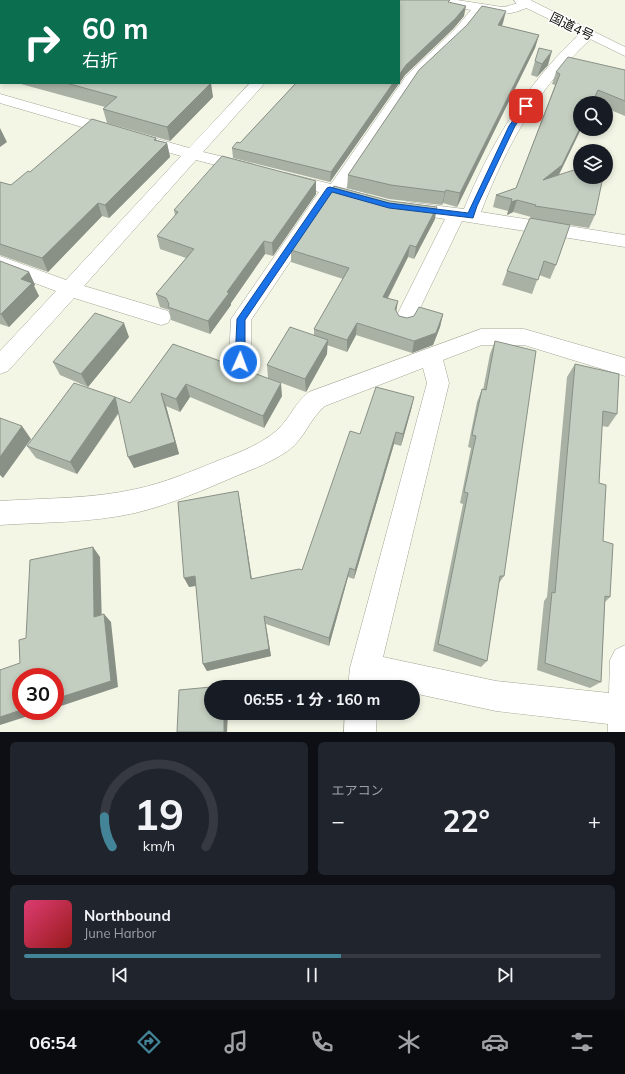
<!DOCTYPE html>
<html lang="ja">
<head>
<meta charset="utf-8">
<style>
  body { margin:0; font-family:Mulish,"Noto Sans JP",sans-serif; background:#20242c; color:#f1f3f6; height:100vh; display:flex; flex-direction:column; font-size:15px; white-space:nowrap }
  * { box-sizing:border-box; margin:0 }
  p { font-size:13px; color:#9ea1a6 }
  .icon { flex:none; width:22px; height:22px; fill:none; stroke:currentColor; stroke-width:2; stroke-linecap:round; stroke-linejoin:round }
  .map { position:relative; height:732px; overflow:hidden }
  .sheet { display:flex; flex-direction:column; gap:10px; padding:10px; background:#0d0f14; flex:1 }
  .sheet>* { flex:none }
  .hud { position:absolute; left:0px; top:0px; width:400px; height:84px; box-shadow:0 2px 6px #0003; background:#0b6e4f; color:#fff; overflow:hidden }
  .buttons { position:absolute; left:573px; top:96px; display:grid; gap:8px }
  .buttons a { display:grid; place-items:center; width:40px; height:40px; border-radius:50%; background:#171b24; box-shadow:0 2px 6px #0003; font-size:20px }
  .speed { position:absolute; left:12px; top:668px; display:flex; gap:8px; font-size:20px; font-weight:700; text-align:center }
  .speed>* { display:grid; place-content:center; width:52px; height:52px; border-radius:50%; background:#171b24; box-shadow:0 2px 6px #0003; line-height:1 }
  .speed .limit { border:6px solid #d22; background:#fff; color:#111 }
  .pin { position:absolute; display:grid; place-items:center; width:34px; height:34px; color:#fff; margin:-17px; border-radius:8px; box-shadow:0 2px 6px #0006 }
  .me { position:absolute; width:44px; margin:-22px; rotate:2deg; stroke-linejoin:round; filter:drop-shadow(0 0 3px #0008) }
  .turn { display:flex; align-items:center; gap:14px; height:84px; padding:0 16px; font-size:18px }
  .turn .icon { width:52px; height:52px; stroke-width:2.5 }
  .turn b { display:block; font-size:28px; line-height:34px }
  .big { font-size:30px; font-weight:700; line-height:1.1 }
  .sheet .card { flex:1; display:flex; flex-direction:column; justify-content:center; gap:6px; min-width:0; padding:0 14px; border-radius:6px; background:#20242c }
  .sheet .dial { align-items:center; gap:0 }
  .dial svg { height:104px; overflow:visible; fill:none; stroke:#363941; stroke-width:7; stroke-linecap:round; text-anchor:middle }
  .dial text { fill:#f1f3f6; stroke:none }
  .song { display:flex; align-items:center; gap:12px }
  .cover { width:48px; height:48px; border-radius:6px; background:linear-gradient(135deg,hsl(340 70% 55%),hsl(0 70% 35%)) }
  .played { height:4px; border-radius:2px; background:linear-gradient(90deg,#448498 55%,#363941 55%) }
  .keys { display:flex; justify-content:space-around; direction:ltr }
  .heat { display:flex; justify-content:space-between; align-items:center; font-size:22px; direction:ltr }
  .sheet .tiles { flex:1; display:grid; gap:10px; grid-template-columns:1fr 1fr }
  .card:last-child { grid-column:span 2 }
  .trip { position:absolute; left:204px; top:680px; width:216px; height:40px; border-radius:20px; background:#171b24; box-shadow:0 2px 6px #0003; font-weight:700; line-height:40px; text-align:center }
  .tabs { display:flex; height:64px; justify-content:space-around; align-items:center; background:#090b0e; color:#9ea1a6 }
  .tabs .icon { width:28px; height:28px }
  .tabs .on { color:#448498 }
  .tabs b { font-size:18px; color:#f1f3f6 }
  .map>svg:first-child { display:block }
</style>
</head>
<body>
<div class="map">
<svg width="625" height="732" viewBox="0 0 625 732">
  <rect width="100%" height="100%" fill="#f3f6e5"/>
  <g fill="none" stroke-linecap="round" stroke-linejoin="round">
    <defs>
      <path id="minor" d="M 329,0 L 342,0 L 329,1 Z
        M 428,0 L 457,0 L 502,7 C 513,6 521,0 531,0 L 533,3 L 531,6 C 511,15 505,15 483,12 L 464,36 L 416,82 L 346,188 L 366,193 L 369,197 L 366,201 L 360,203 L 334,196 L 251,320 L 251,362 L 248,368 L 240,371 L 232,368 L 229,362 L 231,319 L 319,192 L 280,182 L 277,178 L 280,174 L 286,173 L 331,184 L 406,76 L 454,30 L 471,10 L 434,4 L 430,3 Z
        M 588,30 L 593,31 L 595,34 L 593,37 C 540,84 506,146 481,212 L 625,235 L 625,247 L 462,221 L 411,327 L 404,329 L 397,327 L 394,321 L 445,219 L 401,212 L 398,208 L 401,204 L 407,202 L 464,209 C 491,143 529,79 583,31 Z
        M 250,83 L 265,83 L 203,152 L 253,164 L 255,168 L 253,172 L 247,173 L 196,160 L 84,286 L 168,311 L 171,317 L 168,323 L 161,325 L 74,298 L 8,371 L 0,374 L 0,351 L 56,291 L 0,270 L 0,256 L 66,280 L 181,156 L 0,103 L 0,94 L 189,148 Z
        M 481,329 L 524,329 L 625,358 L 625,376 L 524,345 L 482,345 L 443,360 L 449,383 L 383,657 L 496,681 L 609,693 L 610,660 L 615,650 L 625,645 L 625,732 L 608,732 L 608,724 L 496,711 L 413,693 L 413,687 L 378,686 L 378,687 L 348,687 L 350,668 L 427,383 L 423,368 L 325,406 C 310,418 305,438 289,450 C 271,463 250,470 229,479 C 199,492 168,505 135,513 C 91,523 45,522 0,525 L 0,501 C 45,498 92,499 136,489 C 164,483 190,472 217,461 C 235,454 255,447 271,435 C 288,424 293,404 309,392 Z
        M 345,713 L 377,713 L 376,732 L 344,732 Z"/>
      <path id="trunk" d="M 514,0 L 530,0 L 625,47 L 625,56 L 516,3 Z"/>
    </defs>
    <use href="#minor" stroke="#a2a595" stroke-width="1"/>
    <use href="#trunk" stroke="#a2a595" stroke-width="1"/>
    <use href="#minor" fill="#fff" fill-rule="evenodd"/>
    <use href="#trunk" fill="#fff" fill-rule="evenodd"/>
  </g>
  <path fill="#a9b1a5" d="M 450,3 L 464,16 L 453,29 L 405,75 L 330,182 L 233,158 L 232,148 L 240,143 L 295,84 L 293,83 L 399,83 Z
    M 503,23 L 502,26 L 539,35 L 535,48 L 457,207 L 443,203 L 442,205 L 389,199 L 347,188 L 348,175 Z
    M 535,61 L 548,65 L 537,77 L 531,75 Z
    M 625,70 L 625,116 L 606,108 L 606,103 L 595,103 L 594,102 L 593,103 L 580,103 L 580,129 L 581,129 L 559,175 L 595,215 L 589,228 L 570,225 L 556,265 L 550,279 L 539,275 L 532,294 L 502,285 L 507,271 L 531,217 L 513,212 L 507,215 L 508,211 L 493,207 L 496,195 L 516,188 L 555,85 L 552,84 L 556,72 Z
    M 21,83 L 209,83 L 213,97 L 170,141 L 107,123 L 103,109 L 105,107 L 21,84 Z
    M 157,140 L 167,143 L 170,157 L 109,218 L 102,216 L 48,272 L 0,255 L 0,182 L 11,185 L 30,172 Z
    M 316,181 L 316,194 L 273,256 L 265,254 L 231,303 L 231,305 L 210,334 L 171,320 L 169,310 L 160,307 L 156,294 L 186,258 L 160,249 L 157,236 L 175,216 L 174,210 Z
    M 435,219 L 414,259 L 408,257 L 388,298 L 399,316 L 407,318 L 443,314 L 440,327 L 433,345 L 412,353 L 356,335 L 347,352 L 327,345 L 327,354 L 306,392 L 268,378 L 267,365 L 314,335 L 314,329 L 343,279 L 291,262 L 291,250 Z
    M 0,261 L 29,272 L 35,285 L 34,286 L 39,296 L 9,327 L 0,324 Z
    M 129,337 L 88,387 L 60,375 L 53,362 Z
    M 495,341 L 504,576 L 499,583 L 487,661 L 481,667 L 433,651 L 463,504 L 460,503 L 471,448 L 468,447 L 477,402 L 482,389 L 483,390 L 490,354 Z
    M 173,344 L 282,396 L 264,428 L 190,397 L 180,412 L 166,406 L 179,454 L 134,468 L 119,413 L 77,474 L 36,458 L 27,446 L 116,399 L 130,403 Z
    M 575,364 L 617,414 L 608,427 L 602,426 L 599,483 L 603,541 L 610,597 L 605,602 L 601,682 L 590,688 L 537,670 L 544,601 L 547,597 L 567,377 Z
    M 414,397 L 411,410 L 401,446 L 394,444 L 354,579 L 348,577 L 329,646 L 266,624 L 271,656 L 207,671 L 203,664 L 196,586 L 189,587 L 240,502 L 252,579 L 302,570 L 360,434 Z"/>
  <path fill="#899086" d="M 466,6 L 464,16 L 453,29 L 405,75 L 330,182 L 331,172 L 393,83 L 399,83 L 399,75 L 406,65 Z
    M 506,11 L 503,23 L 495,38 L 498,25 Z
    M 539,35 L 535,48 L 457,207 L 460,193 Z
    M 552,51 L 548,65 L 537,77 L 542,64 Z
    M 211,83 L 213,97 L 170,141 L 167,127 Z
    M 598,90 L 593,103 L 592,103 Z
    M 0,128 L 7,142 L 0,147 Z
    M 580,128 L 580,129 L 581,129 L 557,178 L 543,180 Z
    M 156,138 L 159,151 L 167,143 L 170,157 L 109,218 L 105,205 Z
    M 316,181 L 316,194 L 273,256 L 272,243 Z
    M 446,190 L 443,203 L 442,205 L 445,192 Z
    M 517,200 L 513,212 L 507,215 L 511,202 Z
    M 98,203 L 102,216 L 48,272 L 42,258 Z
    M 437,207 L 435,219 L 414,259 L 416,247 Z
    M 264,241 L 265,254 L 231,303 L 231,305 L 210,334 L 208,321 L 227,292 Z
    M 410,245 L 408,257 L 382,309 L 383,297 Z
    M 29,272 L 35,285 L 34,286 L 39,296 L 9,327 L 1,314 L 21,279 Z
    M 398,301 L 396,313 L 395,309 Z
    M 443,314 L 440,327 L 433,345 L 412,353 L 414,341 Z
    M 124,323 L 129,337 L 88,387 L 81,374 Z
    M 357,323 L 356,335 L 347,352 L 347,340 Z
    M 328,340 L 327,354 L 306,392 L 305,379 Z
    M 281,383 L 282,396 L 264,428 L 263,416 Z
    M 186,384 L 190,397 L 180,412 L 176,399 Z
    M 161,393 L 166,406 L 179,454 L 134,468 L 128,457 Z
    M 115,397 L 120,410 L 77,474 L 70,462 Z
    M 414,397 L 411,410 L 401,446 L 403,434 Z
    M 22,426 L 31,439 L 3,478 L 0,475 L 0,457 Z
    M 396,432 L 394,444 L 354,579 L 355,570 Z
    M 238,491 L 240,502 L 253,588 L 251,579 Z
    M 93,547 L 100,557 L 102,625 L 94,617 Z
    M 350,568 L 348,577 L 329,646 L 329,638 Z
    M 195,576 L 199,585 L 189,587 L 184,578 Z
    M 104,614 L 111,622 L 118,687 L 55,708 L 55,699 Z
    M 264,616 L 271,656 L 207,671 L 203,664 Z
    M 21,710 L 21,711 L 44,711 L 0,725 L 0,717 Z
    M 224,713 L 228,713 L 227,732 L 224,732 Z"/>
  <path fill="#c4cec0" stroke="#899086" d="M 361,0 L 450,0 L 448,2 L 466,6 L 455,19 L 406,65 L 399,75 L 399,1 L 361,1 Z
    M 482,6 L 506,11 L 498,25 L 539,35 L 460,193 L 446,190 L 445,192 L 391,185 L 348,175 L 419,70 L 467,25 Z
    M 539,48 L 552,51 L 542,64 L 535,61 Z
    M 568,57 L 625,70 L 625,101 L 598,90 L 592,103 L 580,103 L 580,128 L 562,165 L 543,180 L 580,168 L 580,177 L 603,177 L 595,215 L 535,206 L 536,205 L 517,200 L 511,202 L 512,199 L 496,195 L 516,188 L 560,74 L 556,72 Z
    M 66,83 L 211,83 L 167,127 L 103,109 L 117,97 Z
    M 296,83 L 393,83 L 331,172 L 232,148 L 237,142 L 240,143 Z
    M 92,119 L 156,138 L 154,140 L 167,143 L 105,205 L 98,203 L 42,258 L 0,244 L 0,182 L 11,185 L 28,171 L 30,172 Z
    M 222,156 L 316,181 L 272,243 L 264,241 L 227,292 L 229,293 L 208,321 L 168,307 L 169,304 L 166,298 L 156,294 L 194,249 L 157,236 L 178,212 L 174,210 Z
    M 334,186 L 390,201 L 437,207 L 416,247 L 410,245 L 383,297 L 398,301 L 395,309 L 399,316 L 407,318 L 414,316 L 419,307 L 443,314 L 436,333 L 414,341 L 357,323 L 347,340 L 314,329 L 349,268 L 291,250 Z
    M 530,218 L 570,225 L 556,265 L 544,261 L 538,280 L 507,271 Z
    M 0,261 L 29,272 L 21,279 L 32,283 L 1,314 L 0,314 Z
    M 95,313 L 124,323 L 81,374 L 53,362 Z
    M 290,327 L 328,340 L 305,379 L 267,365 Z
    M 495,341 L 536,351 L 504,576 L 500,576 L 487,661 L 438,644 L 468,493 L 464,492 L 476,436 L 472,435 L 482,389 L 486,390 Z
    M 173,344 L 281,383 L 263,416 L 186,384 L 176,399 L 161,393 L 175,442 L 128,457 L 115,397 L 130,403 Z
    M 575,364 L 619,374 L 617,414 L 603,411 L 599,483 L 606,485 L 603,541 L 613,544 L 610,597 L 605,596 L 601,682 L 545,663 L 552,592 L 555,593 Z
    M 74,383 L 115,397 L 70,462 L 27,446 Z
    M 376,387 L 414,397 L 403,434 L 396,432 L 355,570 L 350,568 L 329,638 L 264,616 L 269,649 L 203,664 L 195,576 L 184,578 L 178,502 L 238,491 L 251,579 L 299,569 L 302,570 L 350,431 L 360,434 Z
    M 0,418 L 22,426 L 0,457 Z
    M 93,547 L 94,617 L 104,614 L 111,681 L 55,699 L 55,677 L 21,677 L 21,710 L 0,717 L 0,670 L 20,663 L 19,640 L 26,638 L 30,560 Z
    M 211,687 L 211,713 L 224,713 L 224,732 L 177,732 L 179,690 Z"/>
  <path fill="#1a73e8" stroke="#114b97" d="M 526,104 L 529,106 L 515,126 L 477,206 L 473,218 L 389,208 L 332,192 L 245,320 L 245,362 L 240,365 L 237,364 L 235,362 L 237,319 L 327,188 L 330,187 L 389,203 L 468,213 L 509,126 L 524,105 Z"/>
  <g text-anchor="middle" stroke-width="3" stroke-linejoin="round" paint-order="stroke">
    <g font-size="13" fill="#0e0f09" stroke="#fff">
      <text transform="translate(572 26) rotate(26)" y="5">国道4号</text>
    </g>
  </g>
</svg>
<div class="buttons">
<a><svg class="icon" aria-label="search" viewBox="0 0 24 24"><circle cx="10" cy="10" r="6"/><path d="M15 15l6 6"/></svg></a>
<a><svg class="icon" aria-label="layers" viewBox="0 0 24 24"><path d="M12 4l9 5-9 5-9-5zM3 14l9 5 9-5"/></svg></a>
</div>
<div class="speed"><div class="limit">30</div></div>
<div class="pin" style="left:526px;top:106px;background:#d93025"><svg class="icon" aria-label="arrive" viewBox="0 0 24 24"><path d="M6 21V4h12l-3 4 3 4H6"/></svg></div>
<svg class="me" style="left:240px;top:362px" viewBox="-20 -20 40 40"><circle r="17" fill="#1a73e8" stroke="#fff" stroke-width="3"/><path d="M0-11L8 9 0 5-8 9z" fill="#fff"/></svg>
<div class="trip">06:55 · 1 分 · 160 m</div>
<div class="hud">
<div class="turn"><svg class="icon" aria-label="right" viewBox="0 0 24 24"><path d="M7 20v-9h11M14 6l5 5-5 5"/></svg><div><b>60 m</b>右折</div></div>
</div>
</div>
<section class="sheet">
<div class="tiles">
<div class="card dial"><svg viewBox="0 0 100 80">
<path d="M14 69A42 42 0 1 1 86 69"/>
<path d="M14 69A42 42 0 0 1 8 46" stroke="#448498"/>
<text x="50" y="56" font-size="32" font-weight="700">19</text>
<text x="50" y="72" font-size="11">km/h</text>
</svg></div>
<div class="card"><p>エアコン</p>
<div class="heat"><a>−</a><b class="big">22°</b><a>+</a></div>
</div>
<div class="card">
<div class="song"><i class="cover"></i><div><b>Northbound</b><p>June Harbor</p></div></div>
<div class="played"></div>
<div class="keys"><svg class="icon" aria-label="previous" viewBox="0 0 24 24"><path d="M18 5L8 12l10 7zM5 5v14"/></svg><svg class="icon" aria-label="pause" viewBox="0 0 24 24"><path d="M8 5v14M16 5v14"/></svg><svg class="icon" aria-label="next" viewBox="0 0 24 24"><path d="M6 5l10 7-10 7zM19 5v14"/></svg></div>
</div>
</div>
</section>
<nav class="tabs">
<b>06:54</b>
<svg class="icon on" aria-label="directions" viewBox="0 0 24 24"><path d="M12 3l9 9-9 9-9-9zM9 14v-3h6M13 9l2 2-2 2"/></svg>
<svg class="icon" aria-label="music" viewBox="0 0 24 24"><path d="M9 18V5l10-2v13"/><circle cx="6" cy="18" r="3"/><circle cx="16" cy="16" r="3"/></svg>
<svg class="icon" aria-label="phone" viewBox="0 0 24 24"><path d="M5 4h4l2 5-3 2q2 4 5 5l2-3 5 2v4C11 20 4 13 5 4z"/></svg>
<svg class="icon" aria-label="climate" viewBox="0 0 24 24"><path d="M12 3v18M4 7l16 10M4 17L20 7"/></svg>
<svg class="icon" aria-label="car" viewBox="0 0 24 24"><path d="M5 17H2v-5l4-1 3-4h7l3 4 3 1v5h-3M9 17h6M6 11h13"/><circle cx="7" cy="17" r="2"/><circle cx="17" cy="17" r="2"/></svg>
<svg class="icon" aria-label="filters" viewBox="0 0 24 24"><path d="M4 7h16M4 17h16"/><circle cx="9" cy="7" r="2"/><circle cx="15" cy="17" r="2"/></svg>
</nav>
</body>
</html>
